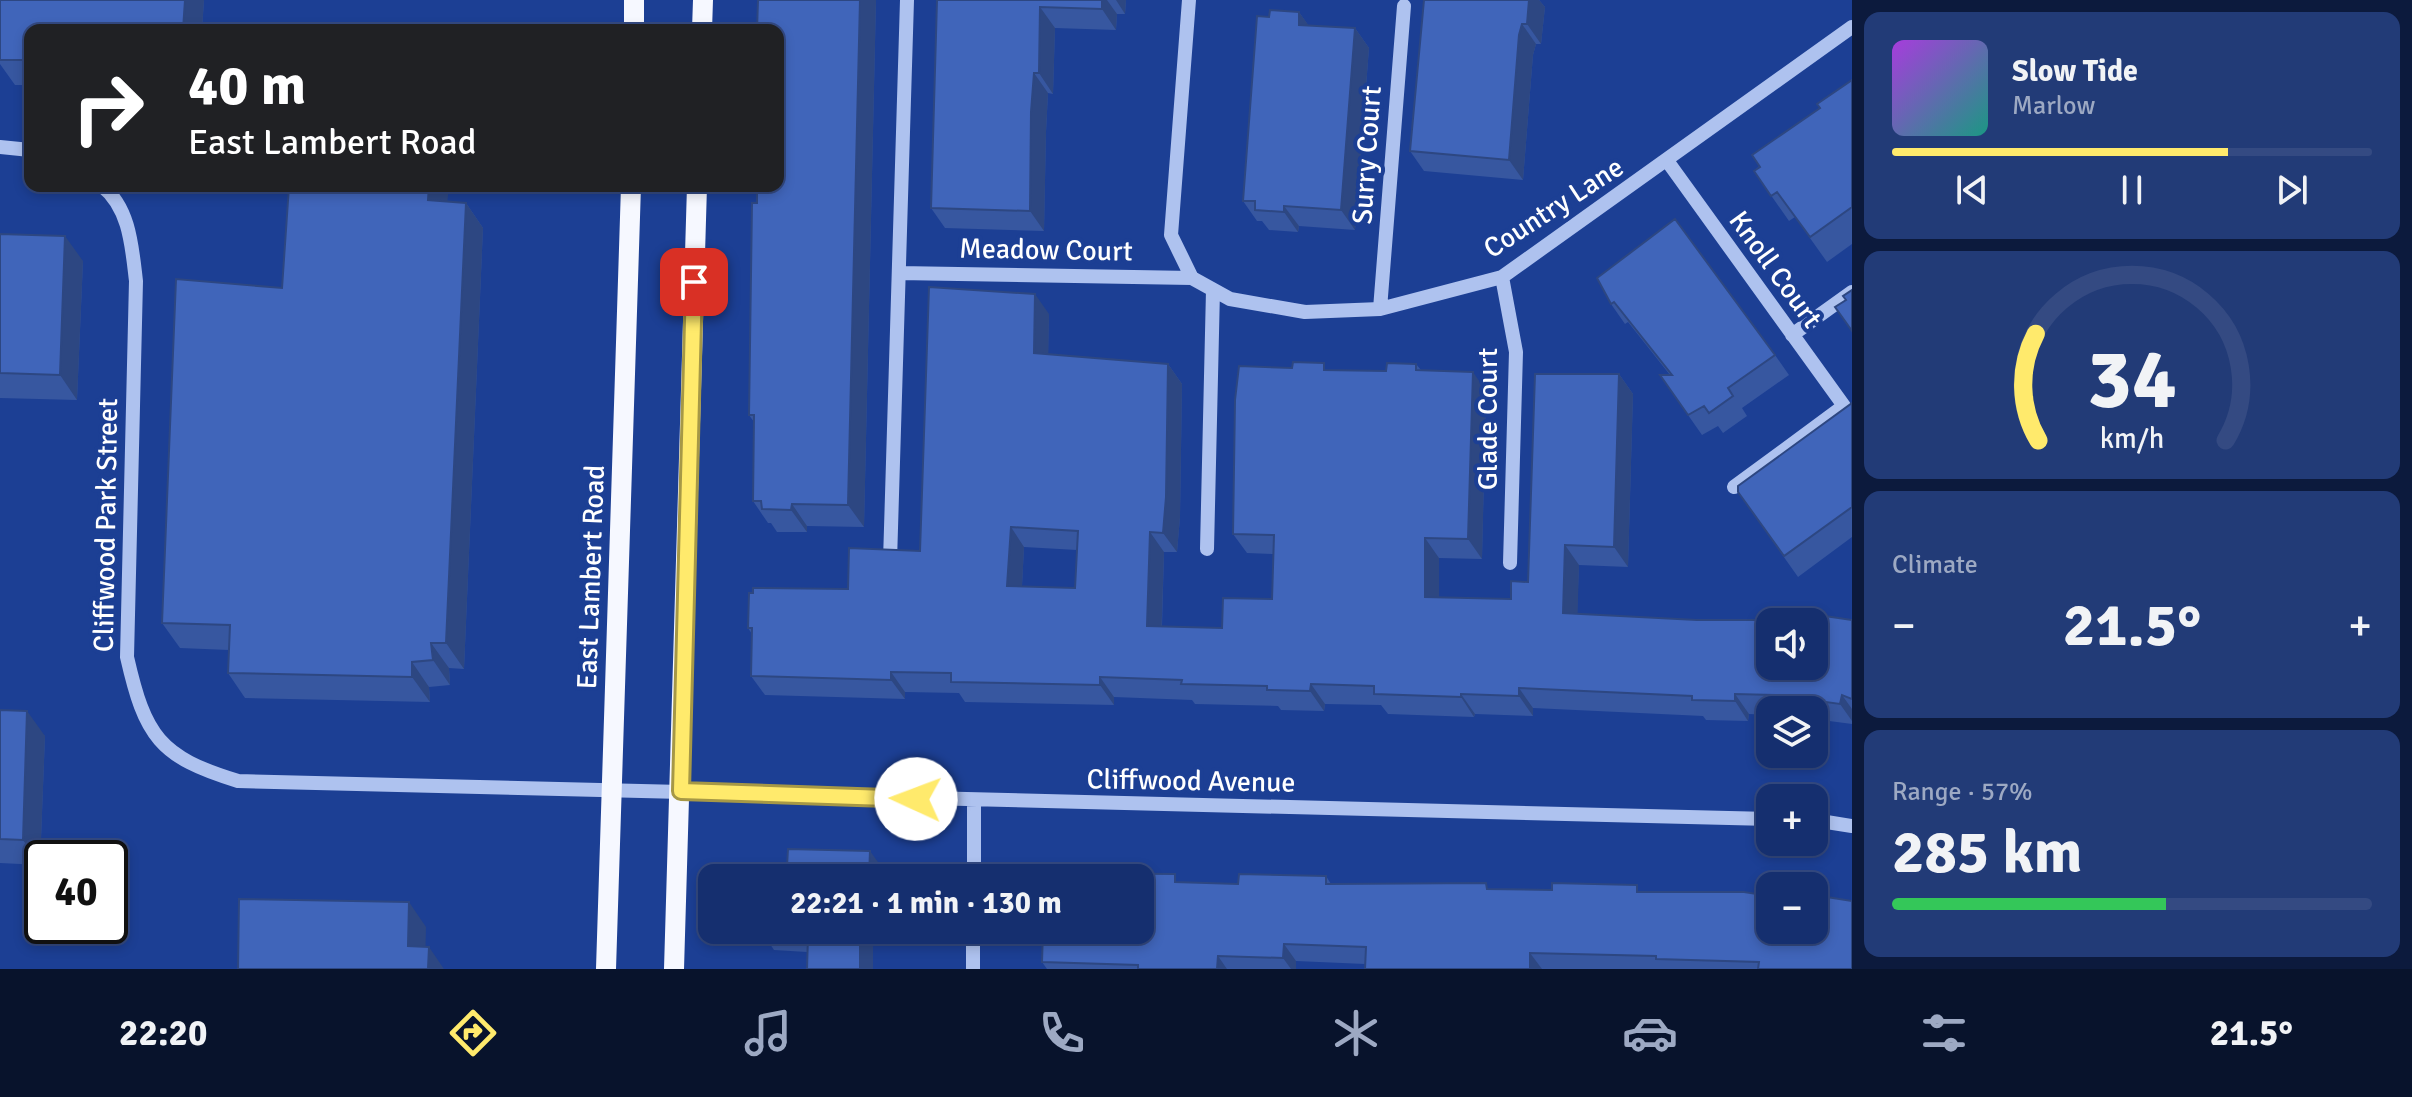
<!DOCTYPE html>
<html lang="en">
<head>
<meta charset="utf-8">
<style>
  body { margin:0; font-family:Signika,sans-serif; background:#223b77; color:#f1f3f6; height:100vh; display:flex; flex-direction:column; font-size:30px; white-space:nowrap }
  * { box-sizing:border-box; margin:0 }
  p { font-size:26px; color:#9da9c3 }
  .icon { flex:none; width:44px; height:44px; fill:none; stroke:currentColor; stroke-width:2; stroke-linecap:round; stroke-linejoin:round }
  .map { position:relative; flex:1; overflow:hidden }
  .details { display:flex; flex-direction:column; gap:12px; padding:12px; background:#0c1a3d; width:560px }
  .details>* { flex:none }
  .top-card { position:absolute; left:24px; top:24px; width:760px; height:168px; border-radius:16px; box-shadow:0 4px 12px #0003,0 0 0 2px #344a82; background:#202124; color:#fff; overflow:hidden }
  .tools { position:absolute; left:1756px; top:608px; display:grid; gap:16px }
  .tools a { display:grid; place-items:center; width:72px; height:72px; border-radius:16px; background:#152f6f; box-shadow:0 4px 12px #0003,0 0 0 2px #344a82; font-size:40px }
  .speed { position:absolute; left:24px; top:840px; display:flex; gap:16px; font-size:40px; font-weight:700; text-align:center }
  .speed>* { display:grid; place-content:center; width:104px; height:104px; border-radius:50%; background:#152f6f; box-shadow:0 4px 12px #0003,0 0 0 2px #344a82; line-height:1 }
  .speed .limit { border:4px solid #111; border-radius:12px; background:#fff; color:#111 }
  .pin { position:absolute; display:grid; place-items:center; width:68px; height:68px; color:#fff; margin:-34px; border-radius:16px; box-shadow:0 4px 12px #0006 }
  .me { position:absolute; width:88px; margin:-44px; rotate:272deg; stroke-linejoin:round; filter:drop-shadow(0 0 6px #0008) }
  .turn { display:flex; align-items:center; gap:28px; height:168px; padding:0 32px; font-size:36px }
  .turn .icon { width:104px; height:104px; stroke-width:2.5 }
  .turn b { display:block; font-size:56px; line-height:68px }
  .big { font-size:60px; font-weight:700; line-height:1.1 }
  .details .widget { flex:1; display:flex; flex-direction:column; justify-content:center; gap:12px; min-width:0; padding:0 28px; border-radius:16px; background:#223b77 }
  .details .dial { align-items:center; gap:0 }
  .dial svg { height:208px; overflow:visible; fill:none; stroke:#344a82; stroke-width:7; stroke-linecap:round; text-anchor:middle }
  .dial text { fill:#f1f3f6; stroke:none }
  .song { display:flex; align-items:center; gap:24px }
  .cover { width:96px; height:96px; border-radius:12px; background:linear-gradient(135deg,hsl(280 70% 55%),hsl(170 70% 35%)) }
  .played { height:8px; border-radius:4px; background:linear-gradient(90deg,#ffea6c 70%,#344a82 70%) }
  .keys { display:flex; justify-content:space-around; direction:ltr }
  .heat { display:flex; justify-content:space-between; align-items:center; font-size:44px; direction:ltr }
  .charge { height:12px; border-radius:6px; background:linear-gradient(90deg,#34c759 57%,#344a82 0) }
  .trip { position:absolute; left:698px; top:864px; width:456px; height:80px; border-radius:16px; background:#152f6f; box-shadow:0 4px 12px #0003,0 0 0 2px #344a82; font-weight:700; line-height:80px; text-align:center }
  .tab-bar { display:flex; height:128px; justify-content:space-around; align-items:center; background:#08132c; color:#9da9c3 }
  .tab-bar .icon { width:56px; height:56px }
  .tab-bar .on { color:#ffea6c }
  .tab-bar b { font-size:36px; color:#f1f3f6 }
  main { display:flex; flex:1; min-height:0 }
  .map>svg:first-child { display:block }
</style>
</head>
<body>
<main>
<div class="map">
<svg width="1852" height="969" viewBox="0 0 1852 969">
  <rect width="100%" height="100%" fill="#1c3f94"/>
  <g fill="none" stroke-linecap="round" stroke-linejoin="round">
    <path stroke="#aec2ef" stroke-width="14" d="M 1189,0 L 1171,235 L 1192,278 L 1230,299 L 1305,312 L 1380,309 L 1502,277 L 1852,27
      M 0,147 L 30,150
      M 1668,162 L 1844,406 L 1734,487
      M 102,186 C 130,208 132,248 136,281 L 127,657 C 145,736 159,757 238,781 L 1770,819
      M 899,273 L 1192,278
      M 1502,277 L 1516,352 L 1510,563
      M 1380,309 L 1404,6
      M 1792,335 L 1852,292
      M 1207,549 L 1213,290
      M 890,561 L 907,0
      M 1814,820 L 1852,826
      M 974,878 L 974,801
      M 973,969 L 973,930"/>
    <path stroke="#f6f8ff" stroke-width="20" d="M 634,30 L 634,0
      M 702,30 L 703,0
      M 606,969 L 631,186
      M 674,969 L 697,186"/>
  </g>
  <path fill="#3757a0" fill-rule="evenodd" d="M 0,0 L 204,0 L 202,30 L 30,30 L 30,85 L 15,85 L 0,64 Z
    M 758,0 L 876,0 L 864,527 L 807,526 L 807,532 L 777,532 L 771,523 L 768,523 L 753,501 L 754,422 L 749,415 L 757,203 L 778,186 Z
    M 937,0 L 1126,0 L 1125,14 L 1117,14 L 1116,30 L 1055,28 L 1053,94 L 1048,93 L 1046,132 L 1044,231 L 945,228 L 931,208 Z
    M 1424,0 L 1539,0 L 1545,7 L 1541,44 L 1536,44 L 1533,55 L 1523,180 L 1424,171 L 1410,151 Z
    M 1299,12 L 1308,25 L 1355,28 L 1369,48 L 1355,230 L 1299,226 L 1298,232 L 1269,230 L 1262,221 L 1257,221 L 1243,201 L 1269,17 Z
    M 1852,80 L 1852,244 L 1827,262 L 1795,217 L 1789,221 L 1754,171 L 1820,108 Z
    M 447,201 L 466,203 L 483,228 L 464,669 L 449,668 L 450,685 L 429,687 L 430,702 L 245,698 L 228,673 L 229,650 L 180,648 L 162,623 L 282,288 Z
    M 0,234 L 83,261 L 77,400 L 0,398 Z
    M 1597,278 L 1775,355 L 1789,375 L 1742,408 L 1747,416 L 1723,433 L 1718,426 L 1702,435 L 1660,375 L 1670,375 L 1628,322 L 1625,324 L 1611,304 Z
    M 1049,314 L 1048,354 L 1168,364 L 1182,384 L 1180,517 L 1177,552 L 1164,552 L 1162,626 L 1222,628 L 1272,599 L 1273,554 L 1247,553 L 1233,534 L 1330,370 L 1386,371 L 1416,364 L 1421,370 L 1486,391 L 1482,559 L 1439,558 L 1439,597 L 1511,599 L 1528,582 L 1619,374 L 1633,394 L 1628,567 L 1579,565 L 1577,614 L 1697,620 L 1852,620 L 1852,724 L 1814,719 L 1814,710 L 1770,710 L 1770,715 L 1749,714 L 1748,721 L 1706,720 L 1703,716 L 1533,708 L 1533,716 L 1475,714 L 1474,717 L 1388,714 L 1381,705 L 1325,704 L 1324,711 L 1281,710 L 1278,706 L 1195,704 L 1192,700 L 1114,697 L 1114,705 L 965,702 L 959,693 L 905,692 L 905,699 L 765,695 L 751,676 L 752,634 L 748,628 L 848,589 L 920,551 ZM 1024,547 L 1077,550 L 1075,588 L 1022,586 Z
    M 1852,403 L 1852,537 L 1798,577 L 1738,492 Z
    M 0,710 L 45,736 L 40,865 L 0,863 Z
    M 1326,876 L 1331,884 L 1491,889 L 1642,892 L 1852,969 L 1365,969 L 1365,964 L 1296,961 L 1296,969 L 1047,969 L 1042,962 L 1181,882 L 1238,884 Z
    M 873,930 L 873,969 L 807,969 L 807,952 L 774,950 L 762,932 Z"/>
  <path fill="#2d4782" d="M 185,0 L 204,0 L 202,30 L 183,30 Z
    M 860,0 L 876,0 L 864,527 L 848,505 Z
    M 1102,0 L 1107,0 L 1117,14 L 1116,30 L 1102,9 Z
    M 1116,0 L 1126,0 L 1125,14 Z
    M 1529,0 L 1539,0 L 1545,7 L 1541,44 L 1527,24 Z
    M 1040,7 L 1055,28 L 1053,94 L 1039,73 Z
    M 1299,12 L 1314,33 L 1299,25 Z
    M 1522,24 L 1536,44 L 1533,55 L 1523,180 L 1509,160 L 1519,35 Z
    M 1355,28 L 1369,48 L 1355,230 L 1341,210 Z
    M 1034,73 L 1048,93 L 1046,132 L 1044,231 L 1030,211 L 1031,112 Z
    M 429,186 L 449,186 L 445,225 L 428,200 Z
    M 466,203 L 483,228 L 464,669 L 446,643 Z
    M 1284,206 L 1299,226 L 1298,232 L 1284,212 Z
    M 65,236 L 83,261 L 77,400 L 60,375 Z
    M 1035,294 L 1049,314 L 1048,373 L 1034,353 Z
    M 1168,364 L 1182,384 L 1180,517 L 1177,552 L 1163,533 Z
    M 1473,372 L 1486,391 L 1482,559 L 1468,539 Z
    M 1619,374 L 1633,394 L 1628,567 L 1614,547 Z
    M 792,504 L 807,526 L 807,532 L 791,510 Z
    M 1011,527 L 1024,547 L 1021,606 L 1007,586 Z
    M 1150,532 L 1164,552 L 1161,646 L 1147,626 Z
    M 1425,538 L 1439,558 L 1439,617 L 1425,597 Z
    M 1565,545 L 1579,565 L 1577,633 L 1563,613 Z
    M 431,643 L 449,668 L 450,685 L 433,660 Z
    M 412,662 L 429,687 L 430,702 L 412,677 Z
    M 891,672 L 905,692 L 905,699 L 891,680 Z
    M 1100,677 L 1114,697 L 1114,705 L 1100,685 Z
    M 1311,684 L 1325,704 L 1324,711 L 1310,691 Z
    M 1519,688 L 1533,708 L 1533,716 L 1519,696 Z
    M 1461,694 L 1475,714 L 1474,717 L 1461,697 Z
    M 1735,694 L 1749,714 L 1748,721 L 1735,701 Z
    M 1842,695 L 1852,709 L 1852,721 L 1840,704 Z
    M 27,711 L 45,736 L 40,865 L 23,840 Z
    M 870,851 L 883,869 L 882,878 L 869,878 Z
    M 409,902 L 426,927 L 425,969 L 408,946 Z
    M 860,930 L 873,930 L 873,969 L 860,969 Z
    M 1284,944 L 1296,961 L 1296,969 L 1291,969 L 1283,958 Z
    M 429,947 L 444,969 L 428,969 Z
    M 1530,953 L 1542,969 L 1530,969 Z
    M 1218,956 L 1227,969 L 1217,969 Z"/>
  <path fill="#4065ba" stroke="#2d4782" stroke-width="2" fill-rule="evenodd" d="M 0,0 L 185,0 L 183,30 L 30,30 L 30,60 L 0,60 Z
    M 758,0 L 860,0 L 848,505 L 792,504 L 791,510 L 762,509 L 761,501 L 753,501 L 754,415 L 749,415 L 752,203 L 757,203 L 757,186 L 778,186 L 778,30 L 757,30 Z
    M 937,0 L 1102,0 L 1102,9 L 1040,7 L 1039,73 L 1034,73 L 1031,112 L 1030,211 L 931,208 Z
    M 1424,0 L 1529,0 L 1527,24 L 1522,24 L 1519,35 L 1509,160 L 1410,151 Z
    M 1270,10 L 1299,12 L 1299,25 L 1355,28 L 1341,210 L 1284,206 L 1284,212 L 1255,210 L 1255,201 L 1243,201 L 1257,16 L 1269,17 Z
    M 1852,80 L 1852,207 L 1810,237 L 1777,192 L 1771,196 L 1754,171 L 1760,167 L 1752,155 L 1820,108 L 1817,104 Z
    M 289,186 L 429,186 L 428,200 L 466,203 L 446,643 L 431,643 L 433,660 L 412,662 L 412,677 L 228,673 L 230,625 L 162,623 L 176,279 L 282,288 Z
    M 1675,219 L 1775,355 L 1728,388 L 1733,396 L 1709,413 L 1704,406 L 1688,415 L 1660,375 L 1672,375 L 1614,302 L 1611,304 L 1597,278 Z
    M 0,234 L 65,236 L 60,375 L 0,373 Z
    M 929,287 L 1035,294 L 1034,353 L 1168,364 L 1166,497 L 1163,533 L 1150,532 L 1147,626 L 1222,628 L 1223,598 L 1272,599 L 1274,535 L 1233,534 L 1235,400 L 1239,366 L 1292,368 L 1293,362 L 1324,363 L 1324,370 L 1386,371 L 1387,363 L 1416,364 L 1416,370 L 1473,372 L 1468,539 L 1425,538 L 1425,597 L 1511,599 L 1511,581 L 1528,582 L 1535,374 L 1619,374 L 1614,547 L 1565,545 L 1563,613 L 1697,620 L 1811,620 L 1811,614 L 1852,620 L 1852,699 L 1842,695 L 1840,704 L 1775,695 L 1735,694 L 1735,701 L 1692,700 L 1692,696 L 1519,688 L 1519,696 L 1461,694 L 1461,697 L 1374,694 L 1374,686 L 1311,684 L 1310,691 L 1267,690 L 1267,686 L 1181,684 L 1182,680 L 1100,677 L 1100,685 L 951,682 L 951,673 L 891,672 L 891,680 L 751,676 L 752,628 L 748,628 L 749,593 L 753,593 L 753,588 L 848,589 L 849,548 L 920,551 ZM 1011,527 L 1078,531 L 1075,588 L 1007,586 ZM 1770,622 L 1814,622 L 1814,666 L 1770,666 Z
    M 1852,290 L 1852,331 L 1835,307 L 1846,300 L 1843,296 Z
    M 1852,403 L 1852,507 L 1784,556 L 1738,492 L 1738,486 Z
    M 0,710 L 27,711 L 23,840 L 0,839 Z
    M 788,849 L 870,851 L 869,878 L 763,878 L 763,864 L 787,866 Z
    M 1044,873 L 1175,874 L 1175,882 L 1238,884 L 1239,874 L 1326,876 L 1326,884 L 1486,883 L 1487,889 L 1552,890 L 1552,883 L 1637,885 L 1637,892 L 1744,892 L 1770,896 L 1770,930 L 1814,930 L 1814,895 L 1852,901 L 1852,969 L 1758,969 L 1759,962 L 1656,959 L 1656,956 L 1530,953 L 1530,969 L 1365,969 L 1366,947 L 1284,944 L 1283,958 L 1218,956 L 1217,969 L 1138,969 L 1138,965 L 1042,962 L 1043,930 L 1140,930 L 1140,878 L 1044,878 Z
    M 239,899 L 409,902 L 408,946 L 429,947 L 428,969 L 238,969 Z
    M 762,930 L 860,930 L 860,969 L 807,969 L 808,936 L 762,932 Z"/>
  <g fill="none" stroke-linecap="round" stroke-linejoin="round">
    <defs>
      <path id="route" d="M 694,282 L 681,791 L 916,799"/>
    </defs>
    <use href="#route" stroke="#a69846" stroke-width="20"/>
    <use href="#route" stroke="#ffea6c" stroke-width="14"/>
  </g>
  <g text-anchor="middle" stroke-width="8" stroke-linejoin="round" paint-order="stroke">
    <g font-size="28" fill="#fff" stroke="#1c3f94">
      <text transform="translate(1366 155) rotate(-86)" y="10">Surry Court</text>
      <text transform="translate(1553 207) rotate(-33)" y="10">Country Lane</text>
      <text transform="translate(1046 249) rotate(1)" y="10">Meadow Court</text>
      <text transform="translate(1776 269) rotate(54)" y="10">Knoll Court</text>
      <text transform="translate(1487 419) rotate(-90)" y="10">Glade Court</text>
      <text transform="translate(105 525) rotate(-89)" y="10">Cliffwood Park Street</text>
      <text transform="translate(590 577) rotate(-88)" y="10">East Lambert Road</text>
      <text transform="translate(1191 780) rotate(1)" y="10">Cliffwood Avenue</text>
    </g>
  </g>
</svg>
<div class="tools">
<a><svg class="icon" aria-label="sound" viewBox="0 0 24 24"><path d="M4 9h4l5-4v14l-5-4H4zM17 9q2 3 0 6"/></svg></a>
<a><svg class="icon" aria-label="layers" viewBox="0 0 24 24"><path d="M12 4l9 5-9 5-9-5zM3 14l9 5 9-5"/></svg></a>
<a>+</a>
<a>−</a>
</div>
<div class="speed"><div class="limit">40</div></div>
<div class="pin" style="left:694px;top:282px;background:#d93025"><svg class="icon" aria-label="arrive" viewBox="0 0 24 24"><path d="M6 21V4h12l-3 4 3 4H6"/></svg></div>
<svg class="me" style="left:916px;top:799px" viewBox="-20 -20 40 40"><circle r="19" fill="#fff"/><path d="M0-13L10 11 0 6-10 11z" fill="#ffea6c"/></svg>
<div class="trip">22:21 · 1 min · 130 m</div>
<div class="top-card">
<div class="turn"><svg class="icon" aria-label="right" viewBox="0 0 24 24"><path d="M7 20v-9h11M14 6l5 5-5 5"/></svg><div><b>40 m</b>East Lambert Road</div></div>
</div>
</div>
<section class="details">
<div class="widget">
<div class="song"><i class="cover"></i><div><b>Slow Tide</b><p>Marlow</p></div></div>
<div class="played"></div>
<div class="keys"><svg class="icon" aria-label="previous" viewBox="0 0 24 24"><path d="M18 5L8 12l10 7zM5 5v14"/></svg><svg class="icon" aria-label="pause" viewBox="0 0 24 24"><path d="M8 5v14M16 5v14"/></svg><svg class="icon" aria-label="next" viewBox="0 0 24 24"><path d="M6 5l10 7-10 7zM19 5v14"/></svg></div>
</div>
<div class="widget dial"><svg viewBox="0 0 100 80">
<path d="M14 69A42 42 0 1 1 86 69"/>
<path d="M14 69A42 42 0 0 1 13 28" stroke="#ffea6c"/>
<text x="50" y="56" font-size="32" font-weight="700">34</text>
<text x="50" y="72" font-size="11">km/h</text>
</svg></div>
<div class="widget"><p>Climate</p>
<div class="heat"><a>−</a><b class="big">21.5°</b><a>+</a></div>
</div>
<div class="widget"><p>Range · 57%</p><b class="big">285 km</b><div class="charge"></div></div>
</section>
</main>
<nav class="tab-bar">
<b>22:20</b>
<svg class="icon on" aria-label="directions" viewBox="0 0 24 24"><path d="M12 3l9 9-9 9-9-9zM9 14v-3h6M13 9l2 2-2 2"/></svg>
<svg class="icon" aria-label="music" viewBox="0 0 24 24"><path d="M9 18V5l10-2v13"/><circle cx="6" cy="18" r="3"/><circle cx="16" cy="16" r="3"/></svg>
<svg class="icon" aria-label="phone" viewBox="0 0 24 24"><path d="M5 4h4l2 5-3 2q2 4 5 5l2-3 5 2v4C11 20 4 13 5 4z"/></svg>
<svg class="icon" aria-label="climate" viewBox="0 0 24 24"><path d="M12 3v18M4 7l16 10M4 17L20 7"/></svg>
<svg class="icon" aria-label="car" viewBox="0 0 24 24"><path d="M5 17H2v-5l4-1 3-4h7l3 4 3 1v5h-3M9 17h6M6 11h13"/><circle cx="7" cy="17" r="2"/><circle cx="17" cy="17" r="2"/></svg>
<svg class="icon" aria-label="filters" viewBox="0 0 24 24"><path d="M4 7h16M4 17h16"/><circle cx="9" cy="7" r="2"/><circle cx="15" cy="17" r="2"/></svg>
<b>21.5°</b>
</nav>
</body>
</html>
